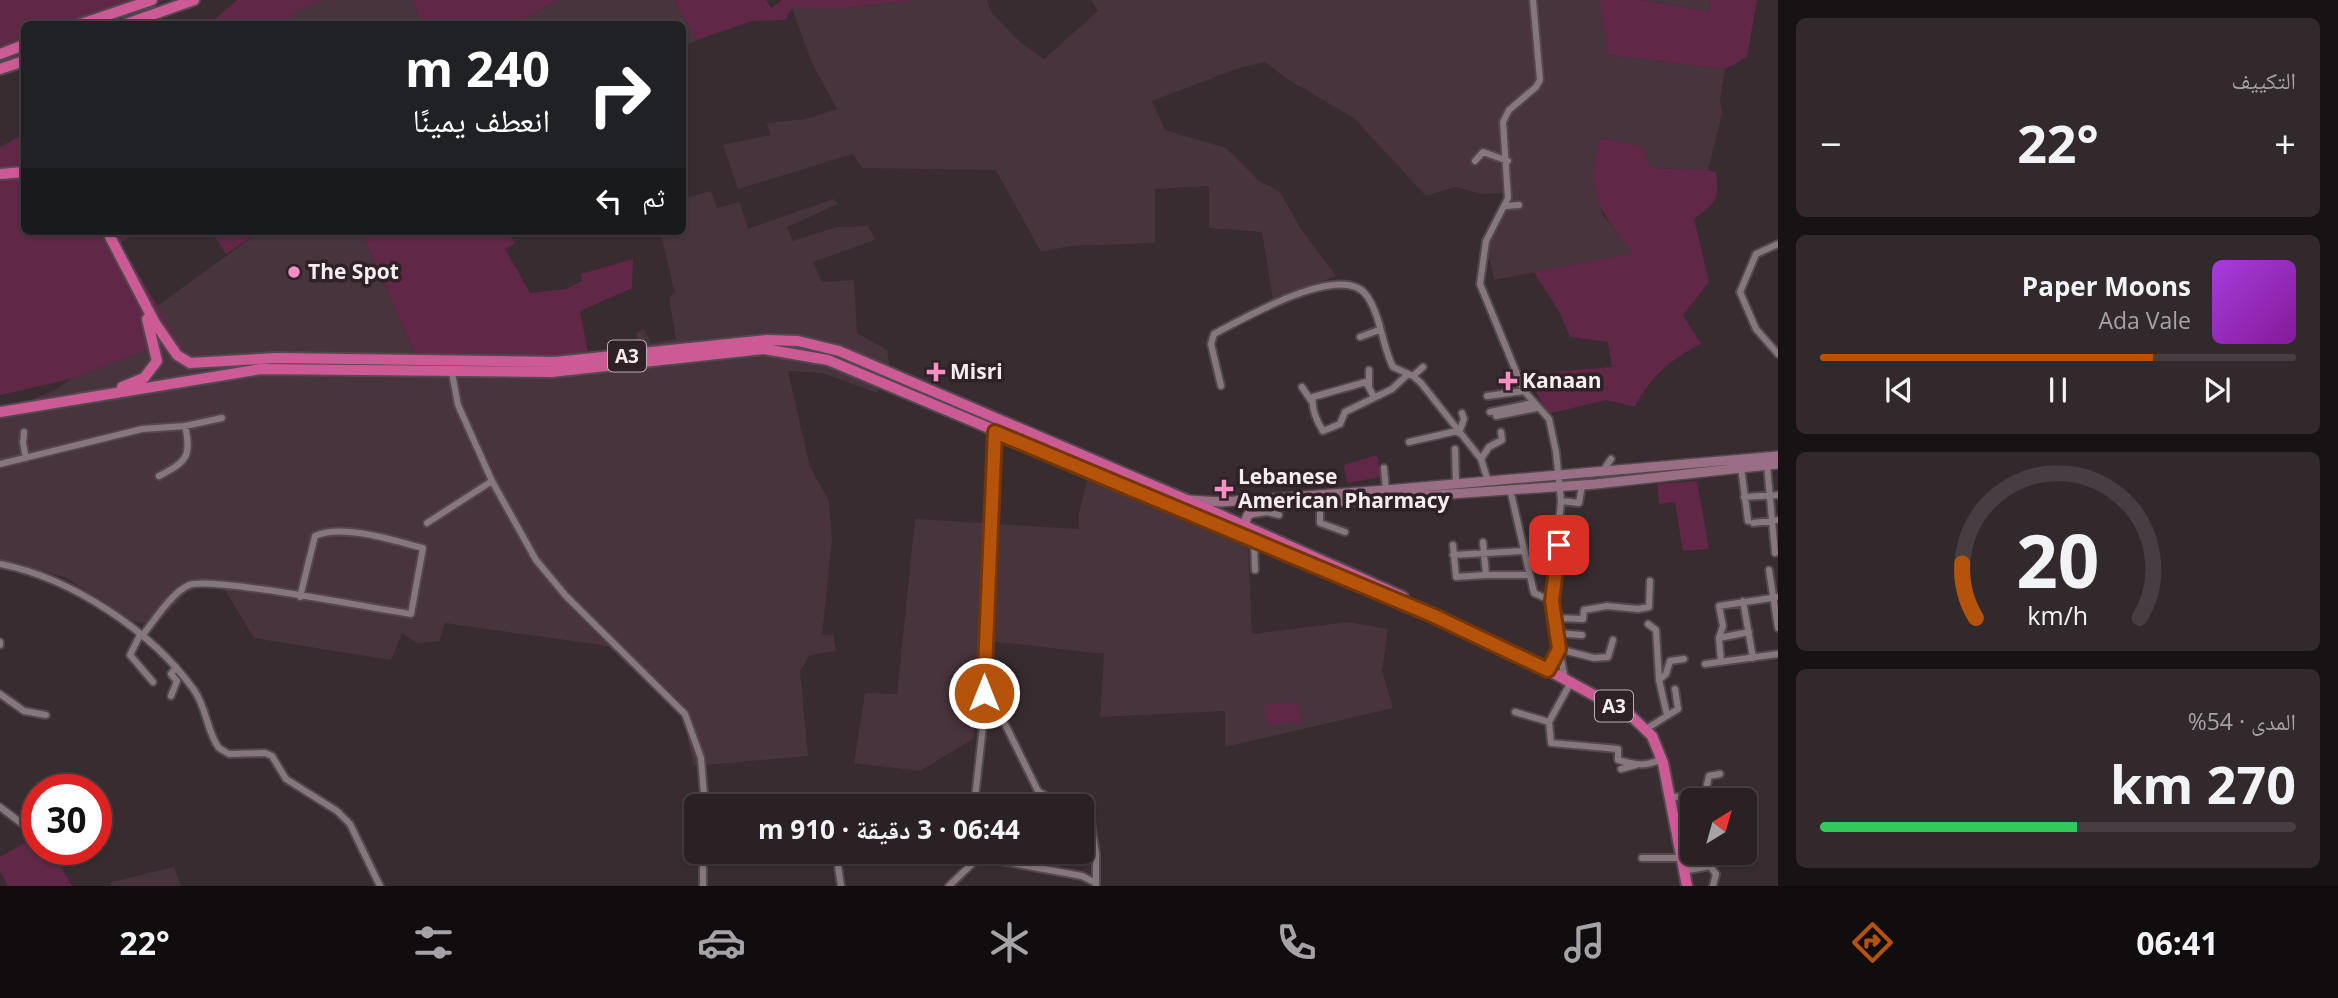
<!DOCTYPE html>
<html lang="ar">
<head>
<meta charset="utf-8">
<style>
  body { margin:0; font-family:"Open Sans","Noto Naskh Arabic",sans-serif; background:#32292d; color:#f1f3f6; direction:rtl; height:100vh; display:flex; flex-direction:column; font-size:26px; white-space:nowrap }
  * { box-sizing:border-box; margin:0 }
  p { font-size:23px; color:#a5a3a7 }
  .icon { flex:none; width:38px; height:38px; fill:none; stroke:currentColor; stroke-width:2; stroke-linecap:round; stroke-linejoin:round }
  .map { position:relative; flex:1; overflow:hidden; direction:ltr }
  .panel { display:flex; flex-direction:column; gap:18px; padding:18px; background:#171214; width:560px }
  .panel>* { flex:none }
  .guide { position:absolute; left:21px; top:21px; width:665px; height:214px; border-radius:10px; box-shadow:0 2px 5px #0004,0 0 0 2px #463e42; direction:rtl; background:#202124; color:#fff; overflow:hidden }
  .needle { width:46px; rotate:37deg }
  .controls { position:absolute; left:1680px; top:788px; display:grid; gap:14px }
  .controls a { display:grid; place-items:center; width:77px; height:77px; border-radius:10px; background:#2a2125; box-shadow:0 2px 5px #0004,0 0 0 2px #463e42; font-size:35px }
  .speed { position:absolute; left:21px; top:774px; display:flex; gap:14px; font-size:35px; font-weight:700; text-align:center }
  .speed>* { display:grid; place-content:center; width:91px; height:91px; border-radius:50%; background:#2a2125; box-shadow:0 2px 5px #0004,0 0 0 2px #463e42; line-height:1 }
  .speed .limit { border:10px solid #d22; background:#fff; color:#111 }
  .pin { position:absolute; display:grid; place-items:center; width:60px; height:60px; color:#fff; margin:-30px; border-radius:14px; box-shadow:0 4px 10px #0006 }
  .me { position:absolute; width:77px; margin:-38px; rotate:0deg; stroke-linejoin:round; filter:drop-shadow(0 0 5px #0008) }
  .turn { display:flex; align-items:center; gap:24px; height:147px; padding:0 21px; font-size:32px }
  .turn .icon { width:91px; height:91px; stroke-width:2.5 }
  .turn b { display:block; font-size:49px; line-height:60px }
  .then { display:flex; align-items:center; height:66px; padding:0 21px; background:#0003; gap:14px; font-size:26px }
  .big { font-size:52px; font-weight:700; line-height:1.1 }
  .panel .widget { flex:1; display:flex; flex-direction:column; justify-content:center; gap:10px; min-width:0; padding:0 24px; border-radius:10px; background:#32292d }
  .panel .dial { align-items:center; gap:0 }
  .dial svg { height:182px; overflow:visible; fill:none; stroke:#463e42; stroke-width:7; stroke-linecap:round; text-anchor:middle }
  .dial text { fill:#f1f3f6; stroke:none }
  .song { display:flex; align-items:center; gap:21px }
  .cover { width:84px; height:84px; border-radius:10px; background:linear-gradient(135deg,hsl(280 70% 55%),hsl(290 70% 35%)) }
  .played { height:7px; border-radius:4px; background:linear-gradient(90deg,#b45309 70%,#463e42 70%) }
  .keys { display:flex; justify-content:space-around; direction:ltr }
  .heat { display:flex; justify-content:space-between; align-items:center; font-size:38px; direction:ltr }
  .charge { height:10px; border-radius:5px; background:linear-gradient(90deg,#34c759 54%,#463e42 0) }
  .trip { position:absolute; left:684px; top:794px; width:410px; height:70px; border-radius:10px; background:#2a2125; box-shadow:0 2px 5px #0004,0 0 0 2px #463e42; font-weight:700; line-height:70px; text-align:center; direction:rtl }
  .tab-bar { display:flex; height:112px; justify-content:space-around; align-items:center; background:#110d0f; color:#a5a3a7 }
  .tab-bar .icon { width:49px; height:49px }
  .tab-bar .active { color:#b45309 }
  .tab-bar b { font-size:32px; color:#f1f3f6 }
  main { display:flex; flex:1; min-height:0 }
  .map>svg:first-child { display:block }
</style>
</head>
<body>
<main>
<section class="panel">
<div class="widget"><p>التكييف</p>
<div class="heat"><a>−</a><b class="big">22°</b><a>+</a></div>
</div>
<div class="widget">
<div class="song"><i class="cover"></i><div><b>Paper Moons</b><p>Ada Vale</p></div></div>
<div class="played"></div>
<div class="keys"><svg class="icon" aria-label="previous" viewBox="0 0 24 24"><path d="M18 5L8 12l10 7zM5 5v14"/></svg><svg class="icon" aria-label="pause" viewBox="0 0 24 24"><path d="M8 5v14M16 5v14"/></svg><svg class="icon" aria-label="next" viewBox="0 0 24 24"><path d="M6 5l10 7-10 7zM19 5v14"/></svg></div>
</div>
<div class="widget dial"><svg viewBox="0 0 100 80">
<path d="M14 69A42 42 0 1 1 86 69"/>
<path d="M14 69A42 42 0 0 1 8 45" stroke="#b45309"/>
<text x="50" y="56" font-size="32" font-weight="700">20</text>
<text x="50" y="72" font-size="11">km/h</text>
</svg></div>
<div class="widget"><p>المدى · 54%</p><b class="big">270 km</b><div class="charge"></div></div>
</section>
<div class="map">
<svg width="1778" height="886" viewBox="0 0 1778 886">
  <rect width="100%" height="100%" fill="#382c31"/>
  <path fill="#47343c" d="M 323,0 L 413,0 L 422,24 L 294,24 L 289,14 Z
    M 558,0 L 674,0 L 697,40 L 683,47 L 682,24 L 514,24 Z
    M 917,0 L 987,0 L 991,12 L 1021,43 L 1044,59 L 1098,11 L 1091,0 L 1709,0 L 1710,12 L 1642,0 L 1609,55 L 1725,69 L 1720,100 L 1722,114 L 1708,170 L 1650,168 L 1643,147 L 1601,138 L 1602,214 L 1634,253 L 1494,280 L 1487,245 L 1495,230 L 1505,193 L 1482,194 L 1455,187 L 1426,196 L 1354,118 L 1287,79 L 1265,62 L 1236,69 L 1152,101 L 1165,130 L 1226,148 L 1257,179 L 1280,192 L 1301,229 L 1336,276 L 1273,300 L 1262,232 L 1209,228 L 1209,186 L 1155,189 L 1155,243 L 1070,246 L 1041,252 L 996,170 L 862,168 L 853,154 L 738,189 L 723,145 L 770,135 L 767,123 L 806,119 L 837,109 L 812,63 L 792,8 L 846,8 Z
    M 711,191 L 717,208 L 740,202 L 748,229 L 833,199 L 838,204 L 787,227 L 793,241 L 837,227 L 868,226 L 875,240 L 813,262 L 822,282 L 854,280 L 857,333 L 887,350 L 889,363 L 877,393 L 823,373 L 788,371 L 810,467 L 829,501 L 832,540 L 822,635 L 833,634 L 836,651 L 810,655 L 800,671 L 808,756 L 694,766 L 683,717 L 608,646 L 445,623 L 439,641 L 417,643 L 402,633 L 391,660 L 254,638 L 225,590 L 201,587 L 186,593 L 156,625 L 132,621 L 67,578 L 0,559 L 0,412 L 55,390 L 71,379 L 147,350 L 187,356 L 157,306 L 261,231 L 361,231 L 423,372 L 592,372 L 590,352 L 636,344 L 637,332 L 644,329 L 651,343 L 676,339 L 669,297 L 675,293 L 660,231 L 682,231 L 683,199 Z
    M 1088,477 L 1248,546 L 1252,634 L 1348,622 L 1388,629 L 1382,671 L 1393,708 L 1225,747 L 1225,711 L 1100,717 L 1104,654 L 990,641 L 973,739 L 920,771 L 854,763 L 865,693 L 897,694 L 915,519 L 1079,529 L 1079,513 Z
    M 174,867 L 181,886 L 110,886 L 112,882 Z"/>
  <path fill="#612746" d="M 0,0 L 165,0 L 99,24 L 24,24 L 24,56 L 0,67 Z
    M 237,0 L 323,0 L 290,14 L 294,24 L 209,24 Z
    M 413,0 L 558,0 L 514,24 L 422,24 Z
    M 674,0 L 766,0 L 771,8 L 782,0 L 917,0 L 846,8 L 792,8 L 785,20 L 752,21 L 697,40 Z
    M 1600,0 L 1642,0 L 1710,12 L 1709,0 L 1757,0 L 1747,57 L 1725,69 L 1608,55 Z
    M 24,134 L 24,231 L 139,231 L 120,243 L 188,357 L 147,350 L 71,379 L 0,395 L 0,147 Z
    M 1601,138 L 1643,147 L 1650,168 L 1708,170 L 1716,173 C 1719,202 1716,202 1694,219 L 1709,282 L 1683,315 L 1701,344 C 1673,357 1648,379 1635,407 L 1607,400 L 1551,413 L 1546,412 L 1528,374 L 1612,367 L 1608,342 L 1570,337 L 1560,313 L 1534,272 L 1633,253 C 1600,211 1584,192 1601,138 Z
    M 211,231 L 261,231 L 226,254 Z
    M 361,231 L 508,231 L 515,244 L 505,249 L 530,293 L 566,289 L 582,281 L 581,274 L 633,259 L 632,288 L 580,311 L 592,373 L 423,372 Z
    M 1377,455 L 1381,477 L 1347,483 L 1344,465 Z
    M 1697,481 L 1709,549 L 1683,551 L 1675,502 L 1659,504 L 1657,484 Z
    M 1298,702 L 1301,722 L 1267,725 L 1264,705 Z
    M 37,836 L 37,849 L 51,849 L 72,886 L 8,886 L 0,871 L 0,857 Z"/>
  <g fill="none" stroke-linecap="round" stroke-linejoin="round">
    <defs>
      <path id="street" d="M 1533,0 L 1540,80 L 1536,87 L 1509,110 L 1503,122 L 1508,198 L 1486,241 L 1480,284 L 1524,391 L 1549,419 L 1556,452 L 1561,501 L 1552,601 L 1559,649 L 1548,670
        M 1475,161 L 1483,152 L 1508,161
        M 1506,206 L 1519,205
        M 1778,244 L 1756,254 L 1740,292 L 1756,329 L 1778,354
        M 1360,337 L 1379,330
        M 1369,370 L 1369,386
        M 452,373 L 458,405 L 492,481 L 536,560 L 566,596 L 685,714 L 701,758 L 705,807
        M 1413,376 L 1423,367
        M 1221,386 L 1211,344 L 1214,334 C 1243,319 1343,260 1367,296 C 1381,316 1382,346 1393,367 L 1413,376 L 1421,383 L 1481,459 L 1488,481
        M 1302,387 L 1312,402
        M 1487,396 L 1524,391
        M 1374,397 L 1366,382 L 1313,397 C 1311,408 1317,422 1323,431 L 1340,424 L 1345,412 L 1392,389 L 1408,374
        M 1490,412 L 1533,403
        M 1496,416 L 1537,408
        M 24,432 L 23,443 L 26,458
        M 1459,433 L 1464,419 L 1462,413
        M 1409,442 L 1457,431
        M 1455,449 L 1456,484
        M 1481,459 L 1489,447 L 1502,440 L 1501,432
        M 0,464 L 142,429 L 185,426 L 222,418
        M 1767,465 L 1775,553
        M 1741,467 L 1748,521
        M 1384,468 L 1386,490
        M 1603,471 L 1611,459
        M 159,476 C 186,462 192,457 185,426
        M 1510,489 L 1534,593 L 1552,601
        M 1744,497 L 1778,495
        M 1561,501 L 1579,503 L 1582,485
        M 1320,502 L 1320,523 L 1345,532
        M 1254,514 L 1267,512 L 1279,515
        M 427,523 L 492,481
        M 1753,523 L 1778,520
        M 1254,540 L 1255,570
        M 1483,542 L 1486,575 L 1528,575
        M 1453,545 L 1456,577 L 1486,575
        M 1453,555 L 1522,551
        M 0,564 C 71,578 152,631 194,690 C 207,708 207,733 219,748 L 229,754 L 265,753 L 272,756 L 286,779 L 337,811 L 350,824 L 380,886
        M 1769,570 L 1778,628
        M 1743,601 L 1753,658
        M 1554,618 L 1583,619 L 1584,610 L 1607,606 L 1638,609 L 1649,607 L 1650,581
        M 1648,624 L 1656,630 L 1659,680
        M 1556,633 L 1582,635
        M 140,635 L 130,655 L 153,682
        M 142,636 C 154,621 171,593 189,585 C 210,576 376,609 411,614 L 423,548 C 395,541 342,523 315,536 L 300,597
        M 1719,638 L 1749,632
        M 0,642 L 0,645
        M 1721,662 L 1719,638 L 1723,626 L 1719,606 L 1778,597
        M 1705,664 L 1778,654
        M 1565,679 L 1559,649 L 1594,658 L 1608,657 L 1613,640
        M 0,694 L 24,711 L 46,715
        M 171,696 L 177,681 L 171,674 L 176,667
        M 985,708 L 1005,724 L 1038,791 L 1050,799 L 1084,801 L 1088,804 L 1096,854 L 1096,886
        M 1515,712 L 1549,722 L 1571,682
        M 1667,715 L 1659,680 L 1666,674 L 1670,661 L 1684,659
        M 1549,722 L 1551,743 L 1618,749 L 1618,760 C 1636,765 1645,767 1662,759
        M 1646,729 L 1678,709 L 1675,689
        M 1621,769 L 1636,765
        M 1705,794 L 1709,776 L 1720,774
        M 1671,797 L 1722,795
        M 0,807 L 29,829
        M 974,807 L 985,708 L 986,597 L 995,432
        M 703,852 L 703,886
        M 836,852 L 841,886
        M 935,852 L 972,864
        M 974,852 L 979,857 L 1082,876 L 1094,882
        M 1642,858 L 1681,858
        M 1683,871 L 1710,866 L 1716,874 L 1713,886
        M 949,886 L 979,857"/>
      <path id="secondary" d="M 1190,500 L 1221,502 L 1386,490 L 1778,456
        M 1244,525 L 1248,515 L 1263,507 L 1596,484 L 1778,464"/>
      <path id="highway" d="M 81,24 L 152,0
        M 126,24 L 194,0
        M 0,54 L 24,45
        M 0,69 L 24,61
        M 0,174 L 24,172
        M 107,231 L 155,323 L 177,355 L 190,363 L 276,358 L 555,362 L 767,340 L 798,341 L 839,351 L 1187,500 L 1403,597
        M 122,387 L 144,378 L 157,361 L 147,319
        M 0,412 L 261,369 L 551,372 L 764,349 L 828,360 L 1432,615 L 1548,670 L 1630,715 L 1652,736 L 1663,763 L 1687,886"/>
    </defs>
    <use href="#street" stroke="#52484d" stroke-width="10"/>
    <use href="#secondary" stroke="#52484d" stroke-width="12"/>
    <use href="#highway" stroke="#52484d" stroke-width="14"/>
    <use href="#street" stroke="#85777d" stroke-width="6"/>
    <use href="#secondary" stroke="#9a6e84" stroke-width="9"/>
    <use href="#highway" stroke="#cb5a95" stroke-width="10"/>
  </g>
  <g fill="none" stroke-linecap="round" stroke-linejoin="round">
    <defs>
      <path id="route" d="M 984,693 L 995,432 L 1432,615 L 1548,670 L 1559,649 L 1552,601 L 1559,545"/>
    </defs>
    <use href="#route" stroke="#753606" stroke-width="18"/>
    <use href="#route" stroke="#b45309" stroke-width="12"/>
  </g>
  <g fill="#fb8fc4" stroke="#2e2227" stroke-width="2.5">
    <circle cx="294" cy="272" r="7"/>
    <path d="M932.5 361.5h7v7h7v7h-7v7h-7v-7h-7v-7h7z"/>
    <path d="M1504.5 370.5h7v7h7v7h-7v7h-7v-7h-7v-7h7z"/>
    <path d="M1220.5 478.5h7v7h7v7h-7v7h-7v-7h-7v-7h7z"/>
  </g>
  <g text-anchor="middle" stroke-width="7" stroke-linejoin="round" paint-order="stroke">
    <g fill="#2e2227" stroke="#b9b0b4" stroke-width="2">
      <rect x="608" y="340.5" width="38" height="31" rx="5"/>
      <rect x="1595" y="690.5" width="38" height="31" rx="5"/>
    </g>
    <g font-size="19" font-weight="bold" fill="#f5edf0">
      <text x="627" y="363">A3</text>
      <text x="1614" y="713">A3</text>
    </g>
    <g font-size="21" font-weight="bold" fill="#f5edf0" stroke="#2e2227" text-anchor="start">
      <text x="308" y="279">The Spot</text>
      <text x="950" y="379">Misri</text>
      <text x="1522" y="388">Kanaan</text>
      <text x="1238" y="484">Lebanese<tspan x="1238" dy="24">American Pharmacy</tspan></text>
    </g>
  </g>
</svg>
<div class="controls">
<a><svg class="needle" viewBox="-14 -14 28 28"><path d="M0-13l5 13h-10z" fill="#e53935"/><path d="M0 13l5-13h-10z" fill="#a5a3a7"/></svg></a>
</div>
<div class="speed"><div class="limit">30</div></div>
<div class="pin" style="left:1559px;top:545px;background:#d93025"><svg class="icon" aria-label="arrive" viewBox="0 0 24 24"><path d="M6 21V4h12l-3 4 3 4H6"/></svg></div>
<svg class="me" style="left:984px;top:693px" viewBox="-20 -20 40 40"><circle r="17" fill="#b45309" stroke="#fff" stroke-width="3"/><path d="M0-11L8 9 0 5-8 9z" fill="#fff"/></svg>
<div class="trip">06:44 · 3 دقيقة · 910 m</div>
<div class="guide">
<div class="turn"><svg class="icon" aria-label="right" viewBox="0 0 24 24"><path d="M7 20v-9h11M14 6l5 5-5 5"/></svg><div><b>240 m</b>انعطف يمينًا</div></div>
<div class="then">ثم<svg class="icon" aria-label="left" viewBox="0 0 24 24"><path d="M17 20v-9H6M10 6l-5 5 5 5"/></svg></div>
</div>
</div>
</main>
<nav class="tab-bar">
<b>06:41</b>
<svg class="icon active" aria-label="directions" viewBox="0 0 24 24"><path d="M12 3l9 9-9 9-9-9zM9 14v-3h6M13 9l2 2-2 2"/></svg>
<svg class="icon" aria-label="music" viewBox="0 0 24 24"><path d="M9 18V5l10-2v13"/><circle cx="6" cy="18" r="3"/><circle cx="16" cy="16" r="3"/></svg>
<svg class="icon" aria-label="phone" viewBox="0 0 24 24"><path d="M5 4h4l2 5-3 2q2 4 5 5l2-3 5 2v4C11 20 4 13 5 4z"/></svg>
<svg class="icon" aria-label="climate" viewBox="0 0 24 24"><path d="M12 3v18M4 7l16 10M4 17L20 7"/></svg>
<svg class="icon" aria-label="car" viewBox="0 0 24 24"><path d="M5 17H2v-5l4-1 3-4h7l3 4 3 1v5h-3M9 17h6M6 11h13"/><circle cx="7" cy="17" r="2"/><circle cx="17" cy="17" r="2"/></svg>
<svg class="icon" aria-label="filters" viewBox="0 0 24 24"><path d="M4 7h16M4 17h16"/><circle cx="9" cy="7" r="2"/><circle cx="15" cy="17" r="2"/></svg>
<b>22°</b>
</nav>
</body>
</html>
